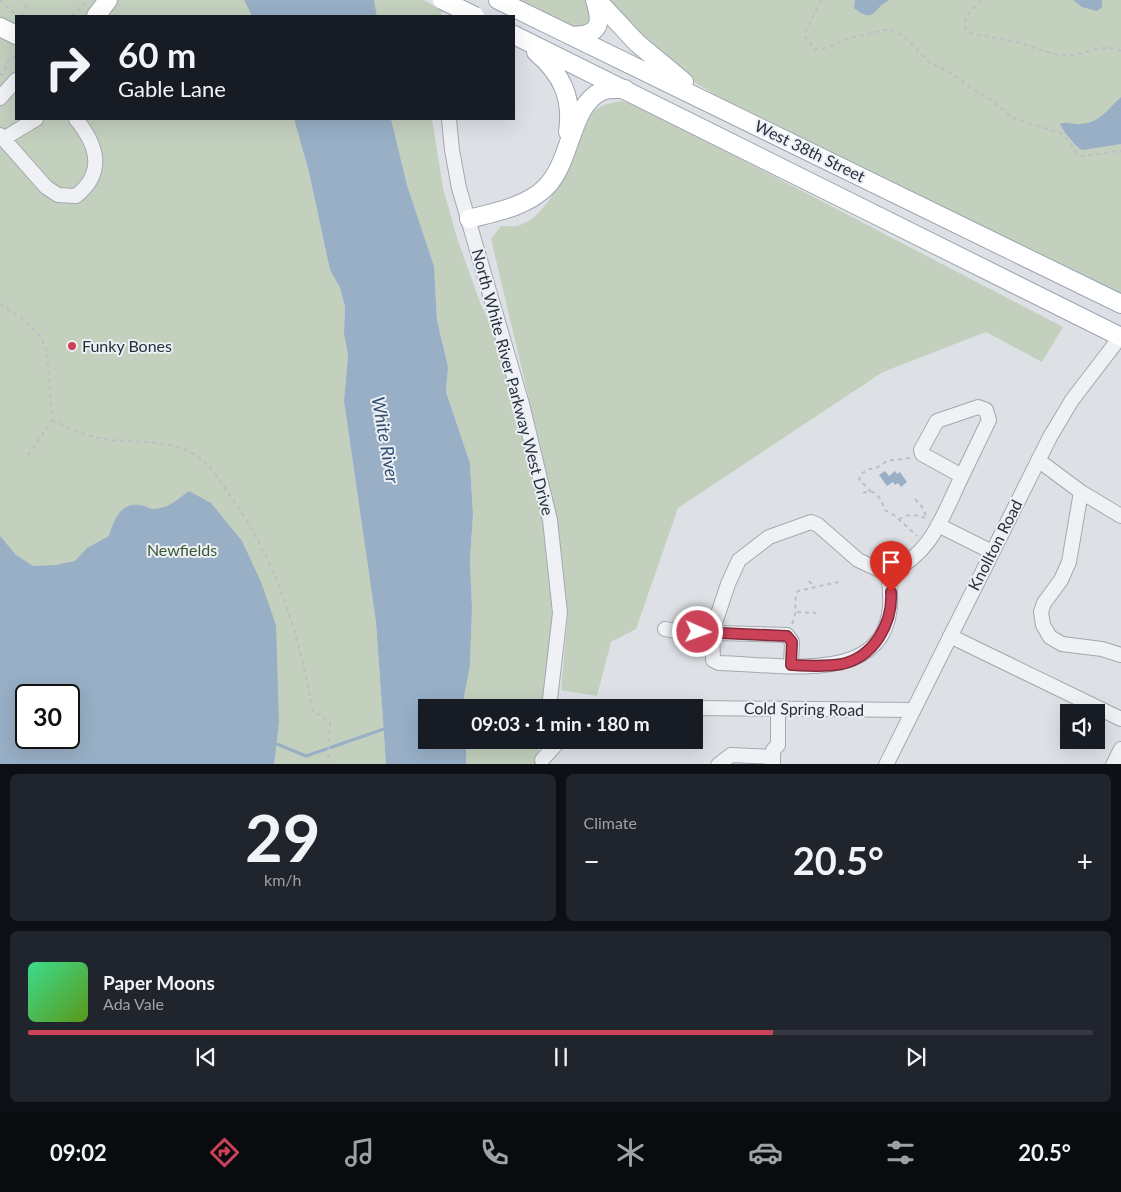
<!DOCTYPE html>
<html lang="en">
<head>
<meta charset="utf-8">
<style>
  body { margin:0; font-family:Lato,sans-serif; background:#20242c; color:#f1f3f6; height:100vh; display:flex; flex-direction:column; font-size:19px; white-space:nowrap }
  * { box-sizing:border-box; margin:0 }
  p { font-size:16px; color:#9ea1a6 }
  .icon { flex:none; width:28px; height:28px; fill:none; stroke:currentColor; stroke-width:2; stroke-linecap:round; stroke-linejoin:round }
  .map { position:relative; height:764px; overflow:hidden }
  .drawer { display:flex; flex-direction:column; gap:10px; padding:10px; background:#0d0f14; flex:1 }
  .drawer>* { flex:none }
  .top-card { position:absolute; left:15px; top:15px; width:500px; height:105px; border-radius:0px; box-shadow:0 5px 20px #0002; background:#171b24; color:#f1f3f6; overflow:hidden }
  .buttons { position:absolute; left:1060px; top:704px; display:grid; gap:10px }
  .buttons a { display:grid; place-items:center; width:45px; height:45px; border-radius:0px; background:#171b24; box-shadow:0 5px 20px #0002; font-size:25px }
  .speed { position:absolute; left:15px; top:684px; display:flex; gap:10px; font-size:25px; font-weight:700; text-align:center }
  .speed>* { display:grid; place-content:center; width:65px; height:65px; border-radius:50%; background:#171b24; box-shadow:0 5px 20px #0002; line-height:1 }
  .speed .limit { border:2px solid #111; border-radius:8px; background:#fff; color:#111 }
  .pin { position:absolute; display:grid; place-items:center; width:42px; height:42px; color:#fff; margin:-51px -21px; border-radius:50% 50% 50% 0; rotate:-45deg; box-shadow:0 0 5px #0007 }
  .pin .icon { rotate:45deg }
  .me { position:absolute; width:55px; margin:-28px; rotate:92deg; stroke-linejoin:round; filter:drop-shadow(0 0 4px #0008) }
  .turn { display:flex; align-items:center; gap:18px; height:105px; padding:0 20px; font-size:22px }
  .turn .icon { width:65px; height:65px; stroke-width:2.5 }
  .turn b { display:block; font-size:35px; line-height:42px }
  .big { font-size:38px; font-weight:700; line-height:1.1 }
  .drawer .tile { flex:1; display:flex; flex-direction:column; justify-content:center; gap:8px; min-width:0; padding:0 18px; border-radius:8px; background:#20242c }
  .drawer .dial { align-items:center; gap:0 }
  .dial b { font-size:65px; line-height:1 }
  .song { display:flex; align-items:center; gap:15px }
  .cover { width:60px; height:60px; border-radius:8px; background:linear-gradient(135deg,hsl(150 70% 55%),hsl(90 70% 35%)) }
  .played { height:5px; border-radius:2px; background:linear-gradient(90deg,#cb4259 70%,#363941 70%) }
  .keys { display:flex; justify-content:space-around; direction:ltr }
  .heat { display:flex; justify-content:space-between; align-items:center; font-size:28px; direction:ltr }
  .drawer .tiles { flex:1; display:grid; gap:10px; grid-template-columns:1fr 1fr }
  .tile:last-child { grid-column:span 2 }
  .trip { position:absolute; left:418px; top:699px; width:285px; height:50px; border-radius:0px; background:#171b24; box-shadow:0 5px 20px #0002; font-weight:700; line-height:50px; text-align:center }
  .menu { display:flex; height:80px; justify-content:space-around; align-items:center; background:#090b0e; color:#9ea1a6 }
  .menu .icon { width:35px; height:35px }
  .menu .selected { color:#cb4259 }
  .menu b { font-size:22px; color:#f1f3f6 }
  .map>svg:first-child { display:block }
</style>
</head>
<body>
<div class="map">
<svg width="1121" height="765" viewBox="0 0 1121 765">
  <rect width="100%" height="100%" fill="#dde1e6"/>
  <path fill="#c3d0be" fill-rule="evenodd" d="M 0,0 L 244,0 L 252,16 L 16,16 L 16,119 L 294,119 L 309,172 L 330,270 L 340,288 L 345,307 L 344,334 L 348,355 L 344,401 L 376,622 L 386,764 L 0,765 ZM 26,695 L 69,695 L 69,738 L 26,738 Z
    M 374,0 L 423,0 L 441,9 L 442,16 L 377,16 Z
    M 517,0 L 588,0 L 591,24 L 577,29 L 570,26 Z
    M 604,0 L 1121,0 L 1121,294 L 790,135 L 718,97 L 680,73 Z
    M 622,101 L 641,107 L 1063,327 L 1042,362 L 986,332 L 883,372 L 678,508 L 636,629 L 611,642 L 597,696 L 561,690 L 568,613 L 548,479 L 491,239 L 501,226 C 507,226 515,227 520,225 C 554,214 572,152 583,122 C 593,107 605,104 622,101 Z
    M 391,119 L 432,119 L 443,188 L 457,238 L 481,305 L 493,327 L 537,490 L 547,537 L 556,612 L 545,707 L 462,707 L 470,666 L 472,608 L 470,560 L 473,514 L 470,463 L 446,392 L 448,367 L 437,320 L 434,266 L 407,185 Z
    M 466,740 L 540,740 L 537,764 L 466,765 Z"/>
  <path fill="#98afc6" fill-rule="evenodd" d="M 244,0 L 374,0 L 377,16 L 252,16 Z
    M 855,0 L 889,0 C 873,8 875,25 854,8 Z
    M 1073,0 L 1102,0 L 1102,7 L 1097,11 L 1082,7 Z
    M 1121,97 L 1121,144 L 1082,150 C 1077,148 1062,130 1060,124 C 1067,121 1073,125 1080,124 C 1100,123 1107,110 1121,97 Z
    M 294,119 L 391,119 L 407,185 L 434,266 L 437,320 L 448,367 L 446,392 L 470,463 L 473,514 L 470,560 L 472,608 L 470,666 L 462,707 L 426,708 L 426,740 L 466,740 L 466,764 L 386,764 L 376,622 L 344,401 L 348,355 L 344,334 L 345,307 L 340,288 L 330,270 L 309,172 Z
    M 885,471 L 889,476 L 895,471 L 897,474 L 900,472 L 907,482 L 901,487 L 898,483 L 895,485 L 893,482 L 887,486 L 879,475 Z
    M 189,491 L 211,503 L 242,541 L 261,582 L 276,625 L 279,722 L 274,764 L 0,764 L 0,536 L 16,555 L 33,566 L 56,565 L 75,561 L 87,548 L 109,536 C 114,521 119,503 139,505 C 144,505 149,509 154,509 C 169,508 178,499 189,491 ZM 26,695 L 69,695 L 69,738 L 26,738 Z"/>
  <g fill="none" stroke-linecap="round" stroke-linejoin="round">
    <path stroke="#98afc6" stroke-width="3" d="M 277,744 L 306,756 L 384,729"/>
    <defs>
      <path id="minor" d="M 0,98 L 16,80
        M 449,119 L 452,150 L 459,188 L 522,404 L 550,520 L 560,613 L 549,708
        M 0,135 L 46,187 L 58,195 L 76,196 C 106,172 97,145 76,119
        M 3,139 L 36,119
        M 978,407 L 986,410 L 989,420 L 962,476 L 922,454 L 921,450 L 937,421 Z
        M 1038,460 L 1081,492 L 1121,516
        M 1081,492 L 1069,562 L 1061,580 L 1044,603 L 1041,612 L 1043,625 L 1050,637 L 1062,644 L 1102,649 L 1121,655
        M 811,522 L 818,525 L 858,560 L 888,574 C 908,690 792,665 719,663 L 713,660 L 712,632 L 728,584 L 739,560 L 769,537 Z
        M 938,525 L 992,552
        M 888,574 C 933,552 941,519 962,476
        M 665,629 L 681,632 L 787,635 L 792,642 L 791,665
        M 950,636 L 1121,719
        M 549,707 L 638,708
        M 694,708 L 913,710
        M 773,757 L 773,750 L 778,745 L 778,709
        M 542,760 L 560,740
        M 718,765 L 731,755 L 773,757 L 773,765
        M 886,765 L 1050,437 L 1072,400 L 1121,336
        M 1113,765 L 1121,749"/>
      <path id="major" d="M 498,0 L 1121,304
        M 597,0 L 637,43 L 684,82
        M 96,16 L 108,0
        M 0,27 L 16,35
        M 514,35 L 1121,337
        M 572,36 C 599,35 603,25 595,0
        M 536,52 C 562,74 573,98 568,132
        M 469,219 C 495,212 526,207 546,187 C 572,161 570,105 602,91 C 609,88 618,89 625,89"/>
    </defs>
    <use href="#minor" stroke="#a3a8b0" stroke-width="16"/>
    <use href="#major" stroke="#9ca5b2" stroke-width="20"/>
    <path stroke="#bbbfc5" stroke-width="2" stroke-dasharray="4 4" stroke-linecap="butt" d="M 0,0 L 17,16
      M 821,0 L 804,35 L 815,49 L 827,48 L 845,39 L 890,29 L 906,38 L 929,62 L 952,74 L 971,88 L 991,100 L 1013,118 L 1060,133 L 1067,139 L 1077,153 L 1082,156 L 1121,151
      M 981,0 C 972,10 960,18 967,32 C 982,37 997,37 1013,41 C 1031,45 1050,56 1069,55 C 1089,55 1101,42 1121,51
      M 21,16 L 27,4
      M 71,16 L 89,0
      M 0,74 L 3,75 L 8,60 L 16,57
      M 0,304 L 23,319 L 40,336 L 47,351 L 52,420 L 26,458
      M 52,420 C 69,428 87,437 105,439 C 132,443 163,439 188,451 C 208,460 217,476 229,494 C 278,564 297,628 313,711 L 330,722 L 328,765
      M 871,492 L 859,479 L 861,474 L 869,469 L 875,469 L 887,461 L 910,458
      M 863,493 C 876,487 881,500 885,510 L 894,515 L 917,536
      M 915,499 L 923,508 L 927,519
      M 899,520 C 907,513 917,515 925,518
      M 809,581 L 815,588
      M 797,612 L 816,613
      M 792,624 C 799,610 792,601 798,591 L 838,582"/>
    <use href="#minor" stroke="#eff1f5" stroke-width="14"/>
    <use href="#major" stroke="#fff" stroke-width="18"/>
    <defs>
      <path id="major-bridge" d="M 442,0 L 475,16"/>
    </defs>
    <use href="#major-bridge" stroke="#9ca5b2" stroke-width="20" stroke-linecap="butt"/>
    <use href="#major-bridge" stroke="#fff" stroke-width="18"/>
  </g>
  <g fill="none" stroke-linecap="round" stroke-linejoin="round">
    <defs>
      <path id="route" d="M 698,632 L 787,636 L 792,642 L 791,665 C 809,666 825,667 842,664 C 874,657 893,623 891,592"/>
    </defs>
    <use href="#route" stroke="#842b3a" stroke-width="12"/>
    <use href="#route" stroke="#cb4259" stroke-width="9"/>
  </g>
  <circle fill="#cb4259" stroke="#ecf0f4" stroke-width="2" cx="72" cy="346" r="5"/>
  <g text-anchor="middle" stroke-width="4" stroke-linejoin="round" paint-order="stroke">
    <g font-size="16" fill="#272f3d" stroke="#ecf0f4">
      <text transform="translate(810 151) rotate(26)" y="6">West 38th Street</text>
      <text transform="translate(513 382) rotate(75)" y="6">North White River Parkway West Drive</text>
      <text transform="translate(995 545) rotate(-63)" y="6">Knollton Road</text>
      <text transform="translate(804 709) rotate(1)" y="6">Cold Spring Road</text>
    </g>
    <g font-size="16" fill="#272f3d" stroke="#ecf0f4" text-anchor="start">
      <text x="82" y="352">Funky Bones</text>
    </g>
    <g font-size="16" fill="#3c5834" stroke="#ecf0f4">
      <text x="182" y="556">Newfields</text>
    </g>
    <g font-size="18" font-style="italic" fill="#314f70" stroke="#ecf0f4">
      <text transform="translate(385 440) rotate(80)" y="6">White River</text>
    </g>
  </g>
</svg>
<div class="buttons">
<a><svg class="icon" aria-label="sound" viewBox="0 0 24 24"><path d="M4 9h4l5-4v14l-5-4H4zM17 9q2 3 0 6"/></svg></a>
</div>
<div class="speed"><div class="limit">30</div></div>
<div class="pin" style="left:891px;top:592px;background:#d93025"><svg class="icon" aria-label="arrive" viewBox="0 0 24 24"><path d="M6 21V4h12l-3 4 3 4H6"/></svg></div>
<svg class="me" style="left:698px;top:632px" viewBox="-20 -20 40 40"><circle r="17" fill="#cb4259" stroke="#fff" stroke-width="3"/><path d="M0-11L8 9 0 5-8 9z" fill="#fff"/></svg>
<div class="trip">09:03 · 1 min · 180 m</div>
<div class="top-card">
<div class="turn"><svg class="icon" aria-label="right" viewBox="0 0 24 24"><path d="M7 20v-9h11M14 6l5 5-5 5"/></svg><div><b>60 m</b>Gable Lane</div></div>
</div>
</div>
<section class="drawer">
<div class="tiles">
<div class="tile dial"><b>29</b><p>km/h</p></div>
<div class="tile"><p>Climate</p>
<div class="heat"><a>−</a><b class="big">20.5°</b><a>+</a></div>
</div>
<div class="tile">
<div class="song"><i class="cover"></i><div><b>Paper Moons</b><p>Ada Vale</p></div></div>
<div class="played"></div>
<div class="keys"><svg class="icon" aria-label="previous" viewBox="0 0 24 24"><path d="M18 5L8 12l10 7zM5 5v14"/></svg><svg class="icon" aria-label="pause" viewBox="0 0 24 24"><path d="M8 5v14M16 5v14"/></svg><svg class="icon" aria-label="next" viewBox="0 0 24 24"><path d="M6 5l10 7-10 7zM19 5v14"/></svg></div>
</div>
</div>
</section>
<nav class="menu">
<b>09:02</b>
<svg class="icon selected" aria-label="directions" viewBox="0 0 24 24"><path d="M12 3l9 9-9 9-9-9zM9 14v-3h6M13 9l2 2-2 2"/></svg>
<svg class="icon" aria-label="music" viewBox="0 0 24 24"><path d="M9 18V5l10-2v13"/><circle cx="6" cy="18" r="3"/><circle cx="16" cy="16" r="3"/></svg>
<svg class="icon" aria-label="phone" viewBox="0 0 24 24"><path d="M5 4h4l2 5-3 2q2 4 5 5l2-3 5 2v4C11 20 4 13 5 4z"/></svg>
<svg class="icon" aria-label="climate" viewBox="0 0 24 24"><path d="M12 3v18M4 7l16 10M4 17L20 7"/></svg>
<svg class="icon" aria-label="car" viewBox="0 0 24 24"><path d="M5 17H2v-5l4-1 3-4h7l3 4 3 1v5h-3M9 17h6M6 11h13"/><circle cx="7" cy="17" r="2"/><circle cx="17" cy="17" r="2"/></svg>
<svg class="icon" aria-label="filters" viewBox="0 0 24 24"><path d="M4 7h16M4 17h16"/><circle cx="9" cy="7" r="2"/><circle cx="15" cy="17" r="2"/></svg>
<b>20.5°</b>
</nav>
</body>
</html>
